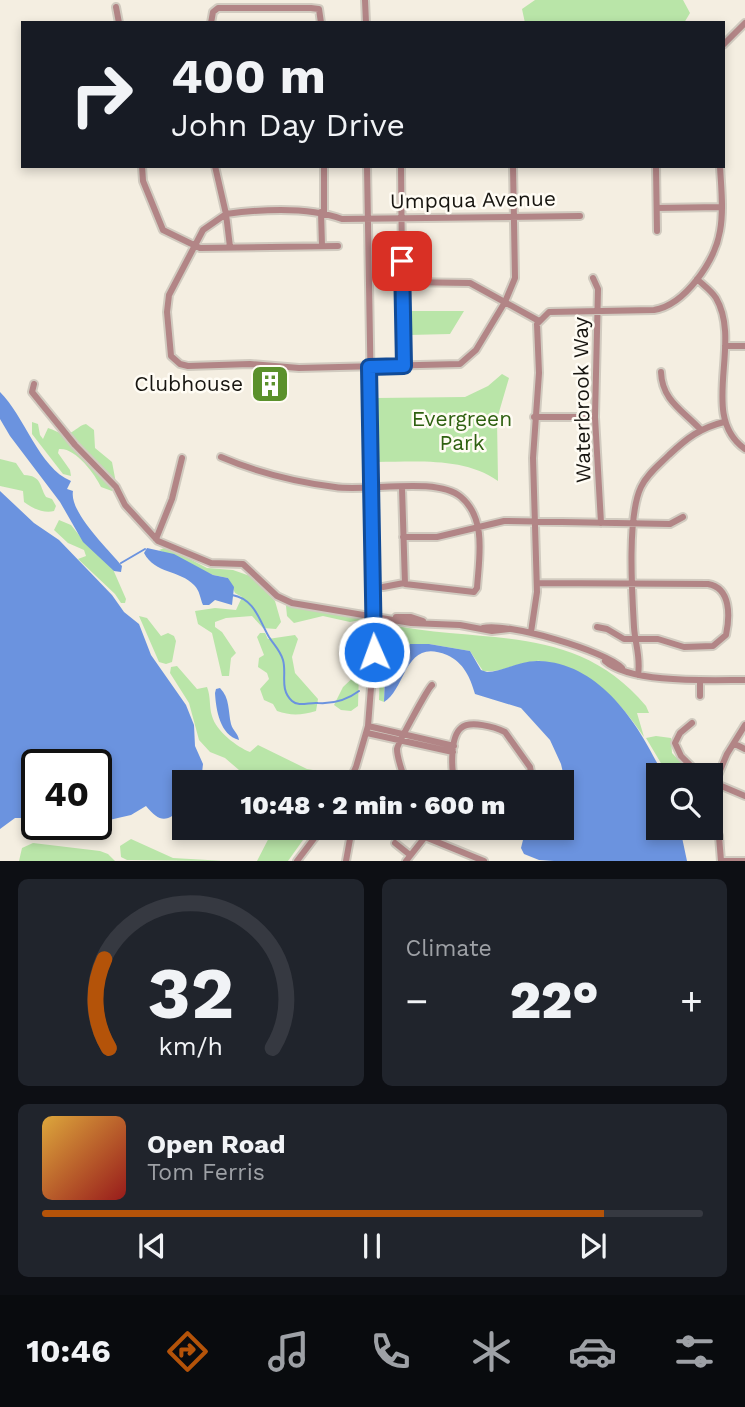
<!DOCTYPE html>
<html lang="en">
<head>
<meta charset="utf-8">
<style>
  body { margin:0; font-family:"Work Sans",sans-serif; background:#20242c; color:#f1f3f6; height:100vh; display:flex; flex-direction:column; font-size:26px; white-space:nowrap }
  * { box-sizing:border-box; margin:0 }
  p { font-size:23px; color:#9ea1a6 }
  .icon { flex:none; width:38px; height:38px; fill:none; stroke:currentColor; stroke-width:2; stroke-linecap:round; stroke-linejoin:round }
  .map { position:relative; height:861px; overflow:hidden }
  .side { display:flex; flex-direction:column; gap:18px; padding:18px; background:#0d0f14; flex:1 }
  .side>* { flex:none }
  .banner { position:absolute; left:21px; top:21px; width:704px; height:147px; border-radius:0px; box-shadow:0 4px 10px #0003; background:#171b24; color:#f1f3f6; overflow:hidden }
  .tools { position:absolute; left:646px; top:763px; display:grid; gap:14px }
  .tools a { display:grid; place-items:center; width:77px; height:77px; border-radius:0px; background:#171b24; box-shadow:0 4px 10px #0003; font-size:35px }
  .speed { position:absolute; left:21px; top:749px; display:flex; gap:14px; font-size:35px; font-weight:700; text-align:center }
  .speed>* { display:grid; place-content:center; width:91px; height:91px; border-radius:50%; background:#171b24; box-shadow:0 4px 10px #0003; line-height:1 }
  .speed .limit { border:4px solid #111; border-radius:10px; background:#fff; color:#111 }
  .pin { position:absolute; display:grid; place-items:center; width:60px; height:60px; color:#fff; margin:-30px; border-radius:14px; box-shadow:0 4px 10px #0006 }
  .me { position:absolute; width:77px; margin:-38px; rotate:358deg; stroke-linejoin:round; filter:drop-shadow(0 0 5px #0008) }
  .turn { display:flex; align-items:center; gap:24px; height:147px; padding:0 35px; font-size:32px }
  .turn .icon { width:91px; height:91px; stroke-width:2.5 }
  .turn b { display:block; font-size:49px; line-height:60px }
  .big { font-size:52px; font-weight:800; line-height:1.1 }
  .side .card { flex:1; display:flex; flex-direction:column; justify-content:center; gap:10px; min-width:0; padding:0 24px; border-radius:10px; background:#20242c }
  .side .dial { align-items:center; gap:0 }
  .dial svg { height:182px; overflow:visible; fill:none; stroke:#363941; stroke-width:7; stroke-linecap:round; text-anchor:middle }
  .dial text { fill:#f1f3f6; stroke:none }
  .song { display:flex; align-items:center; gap:21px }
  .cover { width:84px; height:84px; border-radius:10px; background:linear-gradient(135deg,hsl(40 70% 55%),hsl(0 70% 35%)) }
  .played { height:7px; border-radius:4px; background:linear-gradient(90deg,#b45309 85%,#363941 85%) }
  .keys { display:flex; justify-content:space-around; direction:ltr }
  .heat { display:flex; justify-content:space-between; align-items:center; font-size:38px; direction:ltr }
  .side .tiles { flex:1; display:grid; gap:18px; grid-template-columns:1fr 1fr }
  .card:last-child { grid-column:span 2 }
  .trip { position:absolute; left:172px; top:770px; width:402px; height:70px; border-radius:0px; background:#171b24; box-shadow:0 4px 10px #0003; font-weight:800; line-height:70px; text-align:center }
  .tabs { display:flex; height:112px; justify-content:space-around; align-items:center; background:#090b0e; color:#9ea1a6 }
  .tabs .icon { width:49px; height:49px }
  .tabs .current { color:#b45309 }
  .tabs b { font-size:32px; color:#f1f3f6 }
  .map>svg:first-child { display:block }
</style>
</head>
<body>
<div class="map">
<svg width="745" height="861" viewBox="0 0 745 861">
  <rect width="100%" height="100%" fill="#f4eee1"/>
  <path fill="#b9e5a8" d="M 535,0 L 683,0 L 690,13 L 684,23 L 525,23 L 522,9 Z
    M 409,311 L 464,311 L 450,334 L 409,335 Z
    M 502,374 L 509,378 L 497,419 L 498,481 C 464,457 417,462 377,462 L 377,398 L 465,397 L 488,386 Z
    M 32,422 L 38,424 L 40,435 L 43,439 L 48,428 C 55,430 62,436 70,433 C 77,430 78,426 86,424 L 94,430 L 95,448 L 112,462 L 116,483 L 112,491 L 101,487 C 95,474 75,447 59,449 L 58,453 L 70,470 L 71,476 L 63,474 L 32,434 Z
    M 0,459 L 16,463 L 24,475 C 42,476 39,485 46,497 L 52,499 L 56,506 L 54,511 C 44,514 32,508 24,502 L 23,491 L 0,486 Z
    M 59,520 L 71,525 L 87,545 L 112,567 L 126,599 L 125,603 L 121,603 L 115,594 L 78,559 L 86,556 L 84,550 L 68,543 L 54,530 Z
    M 167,547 L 207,568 L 233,570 L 250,576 L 275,601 L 281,622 L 276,629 L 263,628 L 252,616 L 226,618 L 215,622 L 215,627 L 222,632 L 236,653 L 231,658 L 229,676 L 222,676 L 212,633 L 198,624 L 195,611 L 215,608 L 236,610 L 242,597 L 235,593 L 228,578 L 213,575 L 159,550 Z
    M 294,605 L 360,615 L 360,620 L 350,622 L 323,616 L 294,623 L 287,616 L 286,606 Z
    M 139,616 L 147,618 L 161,636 L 168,633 L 174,636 L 176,641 L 172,662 L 166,664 L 159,662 Z
    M 387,624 C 482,645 575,621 646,706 L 649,713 L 637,713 L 644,737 C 621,703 594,673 553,664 C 548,663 541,660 537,661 C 519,662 501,673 483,671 L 470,651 L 429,644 L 407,646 L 396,664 L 384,675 L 384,702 L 379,700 L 381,630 Z
    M 260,633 L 265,633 L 268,639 L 295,635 L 298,639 L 292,657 L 295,673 L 318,699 L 316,711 C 302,715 291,716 277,711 L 273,704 L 264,700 L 260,689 L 269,679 L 267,673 L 258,667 L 259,658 L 264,655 L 257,637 Z
    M 177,666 L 197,689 L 207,687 C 211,697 209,707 212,716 C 216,731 237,747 250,752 L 258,745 L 307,769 L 337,774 L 340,782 L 253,782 L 225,758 L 210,752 L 199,740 L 189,703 L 170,673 L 171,667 Z
    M 359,672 L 358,706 L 351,711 L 341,710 L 334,705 L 343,687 Z
    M 656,736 L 671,738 L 672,753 L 693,775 L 668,775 L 646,738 Z
    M 274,828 L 306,828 L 308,833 L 288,861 L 257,861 Z
    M 131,839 L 173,858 L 225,861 L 127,860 L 121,857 L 120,846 Z
    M 33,843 L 100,851 L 108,854 L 115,861 L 19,861 L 22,848 Z"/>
  <path fill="#6b93df" d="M 0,392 C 24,415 39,468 71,481 L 67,489 L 73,491 C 69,512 108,549 122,566 L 121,572 L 114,571 L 83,542 L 60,502 L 10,436 L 0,419 Z
    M 0,491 L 34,523 L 59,540 L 112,595 L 124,612 L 139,624 L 151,655 L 186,705 L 194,725 L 195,746 L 203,764 L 202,773 L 196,782 L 184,782 L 184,806 C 167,823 160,823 146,806 L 131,815 L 96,823 L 96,765 L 37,765 L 37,824 L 95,824 L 81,838 L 75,839 L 39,833 L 25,818 L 15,818 L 0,829 Z
    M 147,548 L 174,554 L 213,575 L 228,578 L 234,587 L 232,605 L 215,600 L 209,605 L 203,605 C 200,598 200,591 194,585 C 180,570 155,574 144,553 Z
    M 410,644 L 429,644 L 470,651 L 481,670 L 487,672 C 504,671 522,660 539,661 C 601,663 640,726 663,775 L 658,775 L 658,828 L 680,828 L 687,861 L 554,861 L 539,860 L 524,854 L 521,848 L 523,840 L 541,828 L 562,828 L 564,777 L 561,764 L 550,740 L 521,708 L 475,694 C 470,677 464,663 447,655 C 404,637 407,688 384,702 L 385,672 L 396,664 Z
    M 220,688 C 230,698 228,711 231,724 C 233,731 238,733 239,740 C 220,735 216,710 215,693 L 216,689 Z"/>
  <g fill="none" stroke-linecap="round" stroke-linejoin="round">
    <path stroke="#6b93df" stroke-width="2" d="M 121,563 L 145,549
      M 232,595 C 255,599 259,620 269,637 C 274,645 280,650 283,660 C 287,674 279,689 292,701 C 298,707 310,702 318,703 C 333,704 347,700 359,691"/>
    <defs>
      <path id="minor" d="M 365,0 L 366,23
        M 116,7 L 119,23
        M 211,23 L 213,12 L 218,8 L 311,8 L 319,9 L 321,23
        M 723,45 L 745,23
        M 142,166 L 143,181 L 163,230 L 200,248 L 338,246
        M 215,166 L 226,214 C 263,209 307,206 342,219 L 580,216
        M 324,166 L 324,213
        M 401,166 L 403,366
        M 656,166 L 657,231
        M 657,208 L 721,207
        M 321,212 L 322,246
        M 230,247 L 226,214 L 203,230 L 169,295 L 167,312 L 171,356 L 180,364 L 188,366 L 250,364 L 299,368 L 460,364 L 476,350 L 505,302 L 515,278 L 513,166
        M 593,278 L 598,289 L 595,417 L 601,523
        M 697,279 C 703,285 711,290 716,298 C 743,344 698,416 745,449
        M 403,282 L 470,283 L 539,321
        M 725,346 L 745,346
        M 661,372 C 662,400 682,410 700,429
        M 34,384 L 32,392 L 75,445 L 116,487 L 125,505 L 158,541 L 211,563 L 243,564 L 277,596 L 292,603 L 411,623 L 460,625 L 492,631 L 509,629
        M 534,417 L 595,417
        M 221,457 C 256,472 297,482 335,487 C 368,492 436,476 461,497 C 487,519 479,558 477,588 L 474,592 L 405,584 L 402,488
        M 403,537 L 437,537 L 504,521 L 670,524 L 683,517
        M 156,539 L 172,499 L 182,458
        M 537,583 L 708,584 C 731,588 730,616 726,635 L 713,646 L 684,647 L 658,639 L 624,639 L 607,629 L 597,627
        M 383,587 L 404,583
        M 396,617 L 411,617 L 423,621
        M 483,628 C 507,622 606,651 622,668
        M 531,632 L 537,592 L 533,458 L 539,373 L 537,324 L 549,312 L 654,310 C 685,305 715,261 720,231 C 724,210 721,187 720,166
        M 371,655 L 371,621
        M 605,661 C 631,684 711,680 745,680
        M 638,675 C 641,657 635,644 634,627 C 632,593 627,516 641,487 C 647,474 659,465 669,455 C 687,438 700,428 724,422
        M 700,680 L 700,696
        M 692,723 L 680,733 L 675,743 L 681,756 L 700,775
        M 368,726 L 454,746
        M 367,733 L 453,752
        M 735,744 L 745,749
        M 349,782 L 356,767 L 368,726 L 375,636 L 367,166
        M 405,782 C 403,772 397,759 397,749 C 397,745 428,688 432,685
        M 455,782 C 451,770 450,737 461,728 C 470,720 495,727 505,732 L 530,767 L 533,782
        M 712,782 L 745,796
        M 710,794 L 727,754 L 745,725
        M 710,812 L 719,836 L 721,861 L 745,861
        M 345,828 L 350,839 L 346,861
        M 419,828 L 425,837 L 484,861
        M 395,843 L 410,855
        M 297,861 L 322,828
        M 406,861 L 425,837"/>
    </defs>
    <use href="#minor" stroke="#d1cbc0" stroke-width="10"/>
    <use href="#minor" stroke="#b28586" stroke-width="6"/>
  </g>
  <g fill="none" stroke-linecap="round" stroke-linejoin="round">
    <defs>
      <path id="route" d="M 374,652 L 369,367 L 404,366 L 402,261"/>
    </defs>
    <use href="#route" stroke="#114b97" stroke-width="18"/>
    <use href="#route" stroke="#1a73e8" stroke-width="12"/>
  </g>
  <defs>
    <symbol id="building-square" viewBox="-11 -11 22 22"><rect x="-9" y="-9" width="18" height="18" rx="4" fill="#5b912c" stroke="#fffcf4"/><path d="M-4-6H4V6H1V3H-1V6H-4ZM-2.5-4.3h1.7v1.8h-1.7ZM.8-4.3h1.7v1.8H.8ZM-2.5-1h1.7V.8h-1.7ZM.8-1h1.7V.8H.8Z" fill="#fff"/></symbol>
  </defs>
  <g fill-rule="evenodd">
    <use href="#building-square" x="248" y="362" width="44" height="44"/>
  </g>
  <g text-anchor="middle" stroke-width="5" stroke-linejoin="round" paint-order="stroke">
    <g font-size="21" fill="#171510" stroke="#fffcf4">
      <text transform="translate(473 200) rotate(-1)" y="7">Umpqua Avenue</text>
      <text transform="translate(582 400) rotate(-91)" y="7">Waterbrook Way</text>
    </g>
    <g font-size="21" fill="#171510" stroke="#fffcf4" text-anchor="end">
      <text x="243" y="391">Clubhouse</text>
    </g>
    <g font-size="21" fill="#2e6010" stroke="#fffcf4">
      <text x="462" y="426">Evergreen<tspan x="462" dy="24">Park</tspan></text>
    </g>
  </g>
</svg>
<div class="tools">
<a><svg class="icon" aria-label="search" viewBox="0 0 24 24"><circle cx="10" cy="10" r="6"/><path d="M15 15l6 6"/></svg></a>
</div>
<div class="speed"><div class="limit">40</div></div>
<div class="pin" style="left:402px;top:261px;background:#d93025"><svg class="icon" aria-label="arrive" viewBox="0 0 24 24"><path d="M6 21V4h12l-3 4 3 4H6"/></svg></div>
<svg class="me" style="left:374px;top:652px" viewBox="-20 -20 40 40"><circle r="17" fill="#1a73e8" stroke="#fff" stroke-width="3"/><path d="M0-11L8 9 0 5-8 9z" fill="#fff"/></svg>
<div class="trip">10:48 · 2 min · 600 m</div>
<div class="banner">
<div class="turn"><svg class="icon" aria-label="right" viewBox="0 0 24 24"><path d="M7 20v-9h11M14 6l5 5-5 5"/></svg><div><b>400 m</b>John Day Drive</div></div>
</div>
</div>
<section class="side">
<div class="tiles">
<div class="card dial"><svg viewBox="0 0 100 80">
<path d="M14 69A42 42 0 1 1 86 69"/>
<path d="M14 69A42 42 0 0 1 12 30" stroke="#b45309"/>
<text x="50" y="56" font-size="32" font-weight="700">32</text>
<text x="50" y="72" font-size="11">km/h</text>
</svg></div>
<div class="card"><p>Climate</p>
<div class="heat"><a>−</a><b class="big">22°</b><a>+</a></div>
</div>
<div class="card">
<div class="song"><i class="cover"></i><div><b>Open Road</b><p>Tom Ferris</p></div></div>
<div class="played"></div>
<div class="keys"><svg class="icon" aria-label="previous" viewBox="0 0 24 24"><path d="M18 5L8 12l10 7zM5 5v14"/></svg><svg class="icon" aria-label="pause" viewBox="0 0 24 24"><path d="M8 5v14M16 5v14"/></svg><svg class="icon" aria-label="next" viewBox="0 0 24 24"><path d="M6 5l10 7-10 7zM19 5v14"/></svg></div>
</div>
</div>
</section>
<nav class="tabs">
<b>10:46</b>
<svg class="icon current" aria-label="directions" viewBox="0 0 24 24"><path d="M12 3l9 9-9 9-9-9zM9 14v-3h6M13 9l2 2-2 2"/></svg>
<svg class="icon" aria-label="music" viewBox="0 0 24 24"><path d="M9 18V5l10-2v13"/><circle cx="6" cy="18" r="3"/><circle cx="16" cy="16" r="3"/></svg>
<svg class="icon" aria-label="phone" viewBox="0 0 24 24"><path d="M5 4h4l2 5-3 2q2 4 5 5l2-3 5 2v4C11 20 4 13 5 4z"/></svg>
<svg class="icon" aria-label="climate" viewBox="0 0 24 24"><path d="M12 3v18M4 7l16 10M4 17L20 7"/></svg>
<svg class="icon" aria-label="car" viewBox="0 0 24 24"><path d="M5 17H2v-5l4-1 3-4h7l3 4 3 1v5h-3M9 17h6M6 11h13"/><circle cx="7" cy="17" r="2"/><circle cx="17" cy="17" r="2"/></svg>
<svg class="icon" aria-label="filters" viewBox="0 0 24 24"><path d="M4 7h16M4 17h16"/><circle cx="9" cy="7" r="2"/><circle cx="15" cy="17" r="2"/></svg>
</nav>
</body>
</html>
